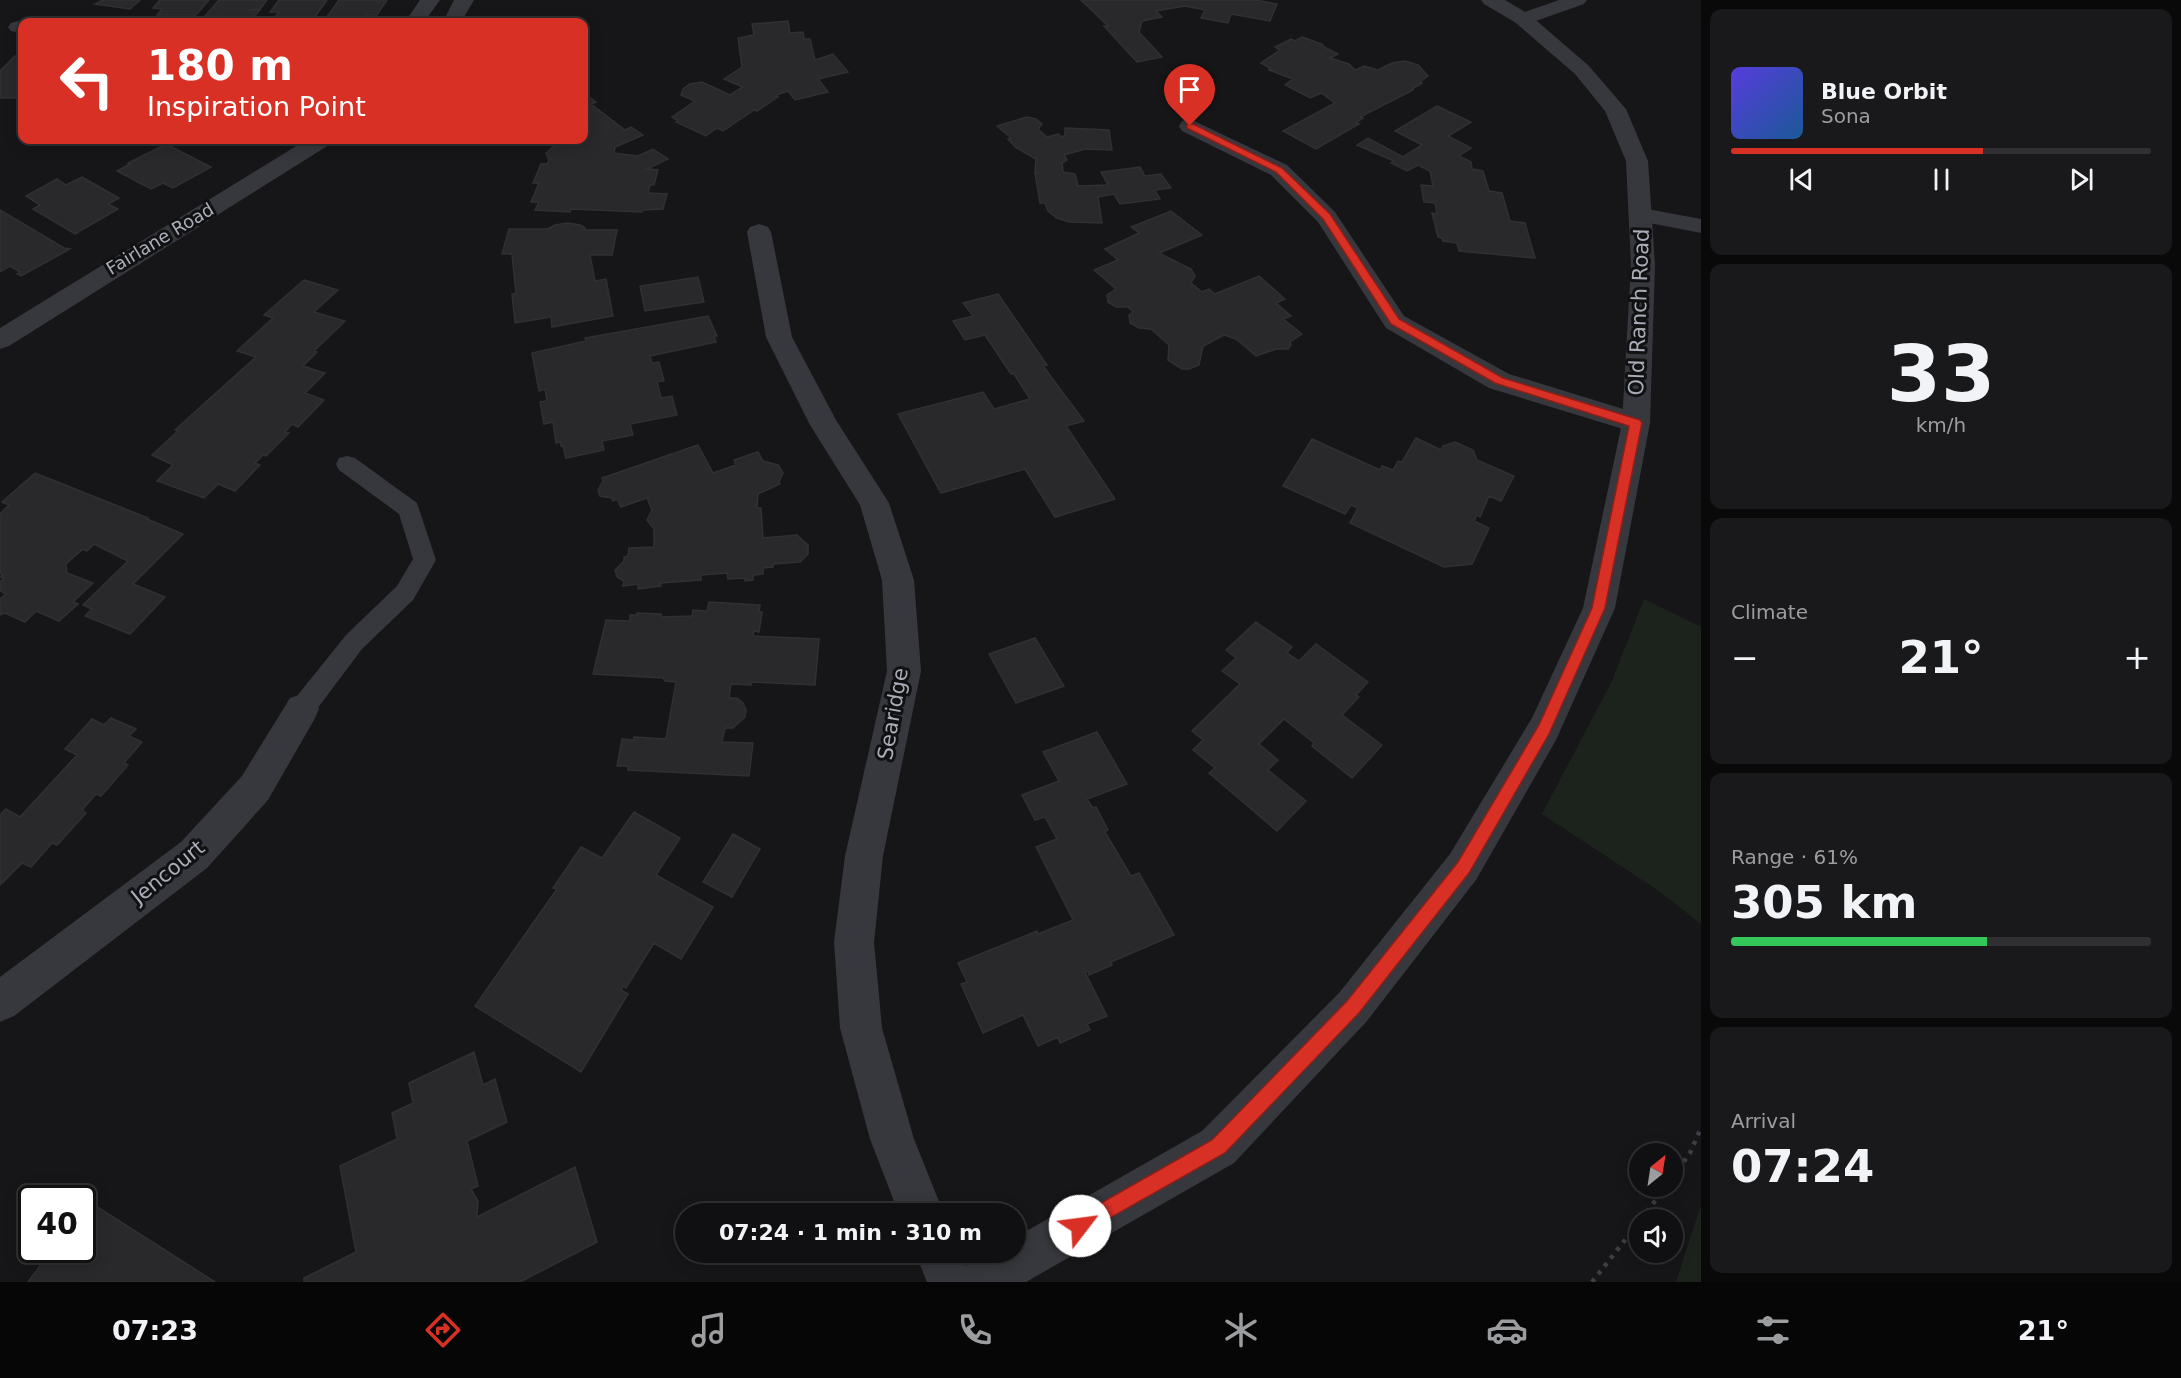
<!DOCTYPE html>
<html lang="en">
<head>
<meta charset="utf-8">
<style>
  body { margin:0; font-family:"DejaVu Sans",sans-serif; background:#19191b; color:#f1f3f6; height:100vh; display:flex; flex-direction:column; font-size:22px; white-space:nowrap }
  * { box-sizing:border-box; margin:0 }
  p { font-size:20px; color:#9c9d9f }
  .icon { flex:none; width:33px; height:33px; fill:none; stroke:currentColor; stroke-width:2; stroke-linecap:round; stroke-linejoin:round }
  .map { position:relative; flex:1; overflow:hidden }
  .panel { display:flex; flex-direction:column; gap:9px; padding:9px; background:#09090a; width:480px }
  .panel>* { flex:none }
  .hud { position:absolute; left:18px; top:18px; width:570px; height:126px; border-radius:12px; box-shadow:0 3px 15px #0003,0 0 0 2px #303032; background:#d93025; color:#fff; overflow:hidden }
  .needle { width:39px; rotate:30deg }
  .tools { position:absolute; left:1629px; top:1143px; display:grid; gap:12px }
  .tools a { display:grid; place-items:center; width:54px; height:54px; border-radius:50%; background:#101012; box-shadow:0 3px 15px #0003,0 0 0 2px #303032; font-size:30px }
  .speed { position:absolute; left:18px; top:1185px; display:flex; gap:12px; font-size:30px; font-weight:700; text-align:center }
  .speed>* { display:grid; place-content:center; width:78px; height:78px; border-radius:50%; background:#101012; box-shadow:0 3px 15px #0003,0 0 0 2px #303032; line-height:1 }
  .speed .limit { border:3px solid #111; border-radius:9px; background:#fff; color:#111 }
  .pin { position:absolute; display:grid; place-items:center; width:51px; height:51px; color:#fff; margin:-62px -26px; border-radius:50% 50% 50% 0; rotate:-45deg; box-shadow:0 0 6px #0007 }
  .pin .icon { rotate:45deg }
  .me { position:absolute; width:66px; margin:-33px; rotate:60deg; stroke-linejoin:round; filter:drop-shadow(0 0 4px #0008) }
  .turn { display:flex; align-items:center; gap:21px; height:126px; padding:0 30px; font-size:27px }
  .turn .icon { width:78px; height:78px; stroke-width:2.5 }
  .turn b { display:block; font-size:42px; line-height:51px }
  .big { font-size:45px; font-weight:800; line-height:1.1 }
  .panel .tile { flex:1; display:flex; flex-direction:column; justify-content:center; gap:9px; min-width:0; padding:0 21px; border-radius:12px; background:#19191b }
  .panel .dial { align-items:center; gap:0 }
  .dial b { font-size:78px; line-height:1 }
  .song { display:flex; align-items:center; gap:18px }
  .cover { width:72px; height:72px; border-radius:9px; background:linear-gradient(135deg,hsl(250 70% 55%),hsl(210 70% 35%)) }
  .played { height:6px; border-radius:3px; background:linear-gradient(90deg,#d93025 60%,#303032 60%) }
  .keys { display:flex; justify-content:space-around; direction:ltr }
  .heat { display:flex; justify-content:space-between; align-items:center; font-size:33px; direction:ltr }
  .charge { height:9px; border-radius:4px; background:linear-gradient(90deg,#34c759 61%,#303032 0) }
  .trip { position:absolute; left:675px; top:1203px; width:351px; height:60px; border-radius:30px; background:#101012; box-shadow:0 3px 15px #0003,0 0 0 2px #303032; font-weight:800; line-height:60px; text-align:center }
  .tab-bar { display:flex; height:96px; justify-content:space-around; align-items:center; background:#060607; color:#9c9d9f }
  .tab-bar .icon { width:42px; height:42px }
  .tab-bar .current { color:#d93025 }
  .tab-bar b { font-size:27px; color:#f1f3f6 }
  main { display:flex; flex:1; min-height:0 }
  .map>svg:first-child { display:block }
</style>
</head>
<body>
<main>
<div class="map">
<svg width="1701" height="1282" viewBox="0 0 1701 1282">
  <rect width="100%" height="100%" fill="#161618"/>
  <path fill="#1c231d" d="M 1644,599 L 1701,627 L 1701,924 L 1659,891 L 1542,814 L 1612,681 Z
    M 1701,1205 L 1701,1282 L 1676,1282 Z"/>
  <path fill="#29292c" stroke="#303034" stroke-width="1.5" d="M 103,0 L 140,0 L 130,9 L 95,4 Z
    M 160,0 L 209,0 L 196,15 L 157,15 L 162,9 L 153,8 Z
    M 219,0 L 267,0 L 260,9 L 248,10 L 260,10 L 253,18 L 205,16 Z
    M 279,0 L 327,0 L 312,21 L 273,19 L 279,12 L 270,12 Z
    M 339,0 L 387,0 L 377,15 L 365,15 L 361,22 L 324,21 Z
    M 1081,0 L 1255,0 L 1277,4 L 1270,21 L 1231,14 L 1228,23 L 1201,18 L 1205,10 L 1185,6 L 1156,11 L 1162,17 L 1142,21 L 1139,32 L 1162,57 L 1137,62 L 1104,26 L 1108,26 Z
    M 788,21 L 790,33 L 803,32 L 804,39 L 810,39 L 815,60 L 833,54 L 848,72 L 818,79 L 828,92 L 795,100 L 788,91 L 779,94 L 775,96 L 778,97 L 757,111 L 754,110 L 723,131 L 717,128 L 706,136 L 676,122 L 677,120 L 672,117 L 695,101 L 681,95 L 683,89 L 690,84 L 702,82 L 730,95 L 743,87 L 724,79 L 742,67 L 738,38 L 754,35 L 752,24 Z
    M 1302,37 L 1322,44 L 1324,47 L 1338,54 L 1330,58 L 1349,64 L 1355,70 L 1364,66 L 1378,70 L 1392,63 L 1405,61 L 1418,65 L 1428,76 L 1420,82 L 1422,83 L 1412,89 L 1413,90 L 1360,117 L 1363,118 L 1356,123 L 1359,124 L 1316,149 L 1283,131 L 1335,103 L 1321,93 L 1310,98 L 1285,85 L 1293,79 L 1269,70 L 1271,69 L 1261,63 L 1280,50 L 1275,47 L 1291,39 L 1295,41 Z
    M 15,56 L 22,56 L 22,98 L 0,98 L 0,71 Z
    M 584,93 L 596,102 L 591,104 L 625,130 L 631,127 L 643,135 L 615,147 L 614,153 L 638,156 L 653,149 L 668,159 L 647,169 L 658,170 L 654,185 L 650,185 L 648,193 L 667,194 L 663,209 L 643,210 L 642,212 L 571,209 L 570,212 L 535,210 L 539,202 L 531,202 L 539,183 L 533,183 L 541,164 L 547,164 L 549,160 L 546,153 L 554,146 L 557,140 L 584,140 Z
    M 1437,106 L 1471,122 L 1448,136 L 1471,148 L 1459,156 L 1471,162 L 1472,169 L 1483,171 L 1489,191 L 1502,193 L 1510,221 L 1525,223 L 1535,258 L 1459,251 L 1457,243 L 1443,241 L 1442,238 L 1438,237 L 1432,213 L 1437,214 L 1435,203 L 1424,202 L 1421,185 L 1433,186 L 1430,171 L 1418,165 L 1407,171 L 1391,163 L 1394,161 L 1357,145 L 1368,138 L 1403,157 L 1422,145 L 1395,131 Z
    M 1027,117 L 1036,119 L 1042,124 L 1038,129 L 1047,137 L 1058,134 L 1062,137 L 1065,135 L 1065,128 L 1109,130 L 1112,150 L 1085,149 L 1064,155 L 1067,160 L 1062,163 L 1063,172 L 1075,174 L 1078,186 L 1108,185 L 1101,172 L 1140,167 L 1145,176 L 1161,174 L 1171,188 L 1155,190 L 1160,199 L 1120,204 L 1114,194 L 1098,197 L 1102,223 L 1069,222 L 1057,218 L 1048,211 L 1045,203 L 1040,203 L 1035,173 L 1037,173 L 1035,171 L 1036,159 L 1015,147 L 1008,139 L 1011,138 L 997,126 Z
    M 166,144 L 211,167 L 173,188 L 163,183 L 151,189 L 117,171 L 130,164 L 128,163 Z
    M 82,177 L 119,198 L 108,204 L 118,209 L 75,234 L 33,209 L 40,205 L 26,196 L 57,179 L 66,185 Z
    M 0,210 L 64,248 L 70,249 L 21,276 L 17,274 L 20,272 L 10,266 L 0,272 Z
    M 1171,211 L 1202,235 L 1159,253 L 1191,269 L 1195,276 L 1191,283 L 1202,292 L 1209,289 L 1215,294 L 1259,276 L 1285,299 L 1276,303 L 1291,316 L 1283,319 L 1302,334 L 1290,342 L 1291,345 L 1288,349 L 1276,349 L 1256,356 L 1236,339 L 1224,335 L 1203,346 L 1199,365 L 1189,369 L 1182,369 L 1168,360 L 1169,345 L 1151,329 L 1139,328 L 1130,323 L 1129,315 L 1133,312 L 1128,307 L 1116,307 L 1108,302 L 1107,295 L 1116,289 L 1094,270 L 1118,260 L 1105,249 L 1139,233 L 1131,227 Z
    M 568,223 L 580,225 L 585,228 L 584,230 L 617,230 L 612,255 L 590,255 L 595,281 L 606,279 L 613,316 L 552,327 L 551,317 L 515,323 L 512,294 L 516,294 L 512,254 L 502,254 L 509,229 L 548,229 L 555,225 Z
    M 698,277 L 704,302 L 645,311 L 640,286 Z
    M 304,280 L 338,290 L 314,312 L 345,321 L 314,351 L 317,352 L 303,366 L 325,373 L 305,393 L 324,400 L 298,427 L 292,424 L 285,432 L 289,433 L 266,456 L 263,455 L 255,463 L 260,465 L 235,491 L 218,484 L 204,498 L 157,481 L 173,465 L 152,455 L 178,431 L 175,430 L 256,357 L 237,351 L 273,318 L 264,315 Z
    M 998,294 L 1047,365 L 1043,366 L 1084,421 L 1066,426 L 1115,499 L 1055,517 L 1025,469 L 941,493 L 898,414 L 983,392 L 994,409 L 1030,399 L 1014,374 L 1011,374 L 985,335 L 965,340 L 953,321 L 973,316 L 963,303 Z
    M 708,316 L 717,336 L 714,336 L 716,342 L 650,356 L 652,363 L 659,362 L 664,381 L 657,382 L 661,398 L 672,396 L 677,415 L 630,424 L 633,435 L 602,441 L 604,450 L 566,458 L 563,446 L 561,446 L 561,442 L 556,443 L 553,422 L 544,424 L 540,402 L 547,401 L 545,389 L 539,391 L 532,353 L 586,341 L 585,338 Z
    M 1416,438 L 1441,450 L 1443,446 L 1455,442 L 1473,450 L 1477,460 L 1514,476 L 1501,501 L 1489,496 L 1480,517 L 1477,515 L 1474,521 L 1489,528 L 1472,564 L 1444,567 L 1350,523 L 1358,508 L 1351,505 L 1345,514 L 1283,486 L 1312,439 L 1380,470 L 1382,466 L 1393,470 L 1398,461 L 1402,462 Z
    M 698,445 L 713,473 L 736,465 L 734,460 L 758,452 L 763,461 L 778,465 L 783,473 L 779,482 L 780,484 L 758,494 L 757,508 L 761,508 L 763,538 L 797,535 L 808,545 L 808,554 L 800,562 L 773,564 L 773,567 L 763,568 L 763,574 L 753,575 L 753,580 L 745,581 L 745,578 L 728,579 L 727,573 L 701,575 L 701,580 L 660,583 L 661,586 L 638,589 L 638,584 L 623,586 L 624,581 L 617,577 L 615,570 L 624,561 L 624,557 L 628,556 L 629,548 L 654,547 L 654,529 L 647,520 L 652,510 L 647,498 L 621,507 L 617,499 L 613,501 L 612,498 L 600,496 L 598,490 L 603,481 L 602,478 Z
    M 35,473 L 148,518 L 147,519 L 183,534 L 133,584 L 165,597 L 130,634 L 85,616 L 92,609 L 83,605 L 128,561 L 94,544 L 87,551 L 83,549 L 66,564 L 67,573 L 93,583 L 73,602 L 78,604 L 59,621 L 36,611 L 25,622 L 5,613 L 0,615 L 0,599 L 6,594 L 0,591 L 0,582 L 4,578 L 0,577 L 3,575 L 0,573 L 0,514 L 9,505 L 2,502 Z
    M 709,602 L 760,605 L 759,612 L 762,612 L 759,632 L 754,631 L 753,636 L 819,639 L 815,685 L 752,682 L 751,685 L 731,684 L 729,698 L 737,698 L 743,703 L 746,710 L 745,717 L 733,728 L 725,728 L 722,742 L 753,743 L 749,776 L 628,770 L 628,766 L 617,766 L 622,739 L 634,740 L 634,737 L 666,739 L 676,682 L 665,681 L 663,678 L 593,674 L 606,620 L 630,621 L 630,615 L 637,615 L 637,613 L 661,614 L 661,617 L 692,616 L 693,610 L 707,611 Z
    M 1256,622 L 1292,647 L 1287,653 L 1299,661 L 1316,644 L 1368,682 L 1356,695 L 1359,697 L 1342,715 L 1382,745 L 1352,778 L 1312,746 L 1314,743 L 1284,719 L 1259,744 L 1278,760 L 1268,770 L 1306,801 L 1277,831 L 1209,773 L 1215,768 L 1193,750 L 1203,740 L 1192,731 L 1240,684 L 1222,671 L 1236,658 L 1226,650 Z
    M 1035,638 L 1064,686 L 1016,703 L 989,654 Z
    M 111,718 L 136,729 L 129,736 L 142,742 L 124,763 L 128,765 L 101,796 L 96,794 L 82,810 L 86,813 L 57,845 L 52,843 L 31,867 L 22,863 L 0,885 L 0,815 L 6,809 L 20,817 L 77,755 L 65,749 L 92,719 L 104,725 Z
    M 1097,732 L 1127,784 L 1087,799 L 1093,808 L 1096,807 L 1108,830 L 1105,832 L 1131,876 L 1139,873 L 1174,935 L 1111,962 L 1112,965 L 1089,975 L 1088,971 L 1085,972 L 1107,1016 L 1087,1024 L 1090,1030 L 1060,1043 L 1058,1037 L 1038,1046 L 1023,1015 L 983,1033 L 961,984 L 967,982 L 958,963 L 1037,931 L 1038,934 L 1073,920 L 1036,847 L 1057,839 L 1045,817 L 1035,820 L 1022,795 L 1059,781 L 1043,752 Z
    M 634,812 L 680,838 L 656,875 L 713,907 L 681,959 L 654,943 L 626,988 L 623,986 L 621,990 L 628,994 L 581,1072 L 475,1006 L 557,889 L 553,888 L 581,847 L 602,858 Z
    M 733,834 L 760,849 L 732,897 L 703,882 Z
    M 474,1052 L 483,1085 L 495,1079 L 507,1122 L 467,1141 L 478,1186 L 471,1189 L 478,1201 L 477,1217 L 575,1167 L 597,1242 L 520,1282 L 304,1282 L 304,1278 L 356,1252 L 340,1166 L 397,1139 L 392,1113 L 413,1103 L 409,1083 Z
    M 88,1201 L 215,1282 L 28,1282 L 52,1250 L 82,1250 L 82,1208 Z"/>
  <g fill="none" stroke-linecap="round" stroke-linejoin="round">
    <path stroke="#3d3f44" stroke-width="4.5" stroke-dasharray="4 6" stroke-linecap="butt" d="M 1672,1178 L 1690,1153 L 1701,1128
      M 1641,1220 L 1666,1186
      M 1592,1282 L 1640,1221"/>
    <path fill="#37383d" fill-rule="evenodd" d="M 347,456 L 355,458 L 417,503 L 436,560 L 413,600 L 362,649 L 311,717 L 302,720 L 293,717 L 289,709 L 293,701 L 346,635 L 397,586 L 413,559 L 399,514 L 339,470 L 336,464 L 339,458 Z"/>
    <path fill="#37383d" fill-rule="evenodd" d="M 420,0 L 440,0 L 424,22 L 405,22 Z
      M 454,0 L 474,0 L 461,22 L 443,22 Z
      M 1559,0 L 1587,0 L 1584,4 L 1530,23 L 1516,23 L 1513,19 L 1516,15 Z
      M 18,21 L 28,22 L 22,22 L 22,33 L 11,31 L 8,27 L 11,23 Z
      M 1190,119 L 1287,165 L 1335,212 L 1404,316 L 1509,374 L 1646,416 L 1650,423 L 1646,430 L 1636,433 L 1489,388 L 1386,328 L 1318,222 L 1271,175 L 1182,131 L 1179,126 L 1182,121 Z
      M 306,140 L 332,140 L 329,145 L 9,346 L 0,349 L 0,328 Z
      M 1642,208 L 1701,219 L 1701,233 L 1634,220 L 1630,215 L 1634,210 Z
      M 759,224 L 768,227 L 771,232 L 792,337 L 836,420 L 889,503 L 914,580 L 921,671 L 883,856 L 874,942 L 882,1028 L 914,1139 L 944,1214 L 899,1214 L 870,1139 L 840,1028 L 834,942 L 845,856 L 887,671 L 882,580 L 860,505 L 810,425 L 766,337 L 747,232 L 750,227 Z
      M 302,694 L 314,698 L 319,709 L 314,720 L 268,800 L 207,868 L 14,1016 L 0,1022 L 0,977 L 181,842 L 242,776 L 290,698 Z
      M 915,1252 L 961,1252 L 973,1282 L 927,1282 Z"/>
    <path fill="#37383d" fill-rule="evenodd" d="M 1481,0 L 1505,0 L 1530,15 L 1589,66 L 1626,109 L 1648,161 L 1655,265 L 1650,423 L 1615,608 L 1556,740 L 1476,880 L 1367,1021 L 1234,1163 L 1026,1282 L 958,1282 C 970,1252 986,1252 1016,1252 L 1016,1237 L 1202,1131 L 1339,993 L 1450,854 L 1532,718 L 1583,608 L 1622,423 L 1631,265 L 1626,161 L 1605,111 L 1575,74 L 1516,23 L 1484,4 Z"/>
  </g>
  <path fill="#d93025" stroke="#8d1f18" stroke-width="1.5" d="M 1187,124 L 1193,124 L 1282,168 L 1330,214 L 1399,319 L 1503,378 L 1640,420 L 1642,423 L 1605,608 L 1549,734 L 1469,873 L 1359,1013 L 1225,1153 L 1080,1235 L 1073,1232 L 1070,1226 L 1073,1219 L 1212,1140 L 1347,1001 L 1458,862 L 1539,725 L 1592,608 L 1629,426 L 1495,383 L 1391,324 L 1323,219 L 1276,172 L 1187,128 Z"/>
  <g text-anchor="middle" stroke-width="6" stroke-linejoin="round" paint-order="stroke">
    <g font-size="18" fill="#a8adb8" stroke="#111113">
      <text transform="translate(160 239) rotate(-31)" y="6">Fairlane Road</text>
    </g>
    <g font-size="21" fill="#a8adb8" stroke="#111113">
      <text transform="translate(1639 312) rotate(-88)" y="7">Old Ranch Road</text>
      <text transform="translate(893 714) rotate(-80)" y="7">Searidge</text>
      <text transform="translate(168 872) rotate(-39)" y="7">Jencourt</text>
    </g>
  </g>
</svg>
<div class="tools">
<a><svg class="needle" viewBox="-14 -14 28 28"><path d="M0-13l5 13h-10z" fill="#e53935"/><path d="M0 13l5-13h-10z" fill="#9c9d9f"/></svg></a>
<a><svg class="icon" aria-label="sound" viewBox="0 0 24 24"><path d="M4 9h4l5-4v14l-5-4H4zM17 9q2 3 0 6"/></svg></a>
</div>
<div class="speed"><div class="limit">40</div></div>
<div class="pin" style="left:1190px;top:126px;background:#d93025"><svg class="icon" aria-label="arrive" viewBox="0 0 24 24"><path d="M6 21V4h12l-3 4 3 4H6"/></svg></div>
<svg class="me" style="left:1080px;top:1226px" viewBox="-20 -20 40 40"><circle r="19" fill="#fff"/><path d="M0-13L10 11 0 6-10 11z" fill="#d93025"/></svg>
<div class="trip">07:24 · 1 min · 310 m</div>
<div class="hud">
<div class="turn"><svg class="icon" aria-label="left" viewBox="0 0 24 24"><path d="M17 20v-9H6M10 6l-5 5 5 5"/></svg><div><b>180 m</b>Inspiration Point</div></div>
</div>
</div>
<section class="panel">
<div class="tile">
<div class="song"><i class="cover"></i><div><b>Blue Orbit</b><p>Sona</p></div></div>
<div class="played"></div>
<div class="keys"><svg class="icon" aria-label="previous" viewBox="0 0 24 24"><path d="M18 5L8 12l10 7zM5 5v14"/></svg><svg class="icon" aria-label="pause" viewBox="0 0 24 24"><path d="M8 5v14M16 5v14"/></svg><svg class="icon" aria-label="next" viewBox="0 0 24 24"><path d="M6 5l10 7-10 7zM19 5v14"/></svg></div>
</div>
<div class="tile dial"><b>33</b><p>km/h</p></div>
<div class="tile"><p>Climate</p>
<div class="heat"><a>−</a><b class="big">21°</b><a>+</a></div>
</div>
<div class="tile"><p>Range · 61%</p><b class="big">305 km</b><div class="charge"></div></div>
<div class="tile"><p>Arrival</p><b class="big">07:24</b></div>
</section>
</main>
<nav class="tab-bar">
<b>07:23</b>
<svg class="icon current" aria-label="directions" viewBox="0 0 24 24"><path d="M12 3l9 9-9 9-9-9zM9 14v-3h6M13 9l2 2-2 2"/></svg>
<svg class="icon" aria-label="music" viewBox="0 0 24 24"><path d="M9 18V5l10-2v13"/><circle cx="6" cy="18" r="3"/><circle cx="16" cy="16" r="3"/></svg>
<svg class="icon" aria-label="phone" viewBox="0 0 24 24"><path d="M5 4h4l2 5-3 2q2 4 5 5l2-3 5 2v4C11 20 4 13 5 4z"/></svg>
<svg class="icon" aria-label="climate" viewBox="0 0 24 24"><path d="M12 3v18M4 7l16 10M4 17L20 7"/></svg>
<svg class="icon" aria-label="car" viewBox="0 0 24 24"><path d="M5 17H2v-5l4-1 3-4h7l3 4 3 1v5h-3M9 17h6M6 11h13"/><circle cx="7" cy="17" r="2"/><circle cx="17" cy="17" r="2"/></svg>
<svg class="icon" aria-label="filters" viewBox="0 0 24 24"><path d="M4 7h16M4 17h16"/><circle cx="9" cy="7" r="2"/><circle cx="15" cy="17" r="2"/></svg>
<b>21°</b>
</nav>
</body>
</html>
